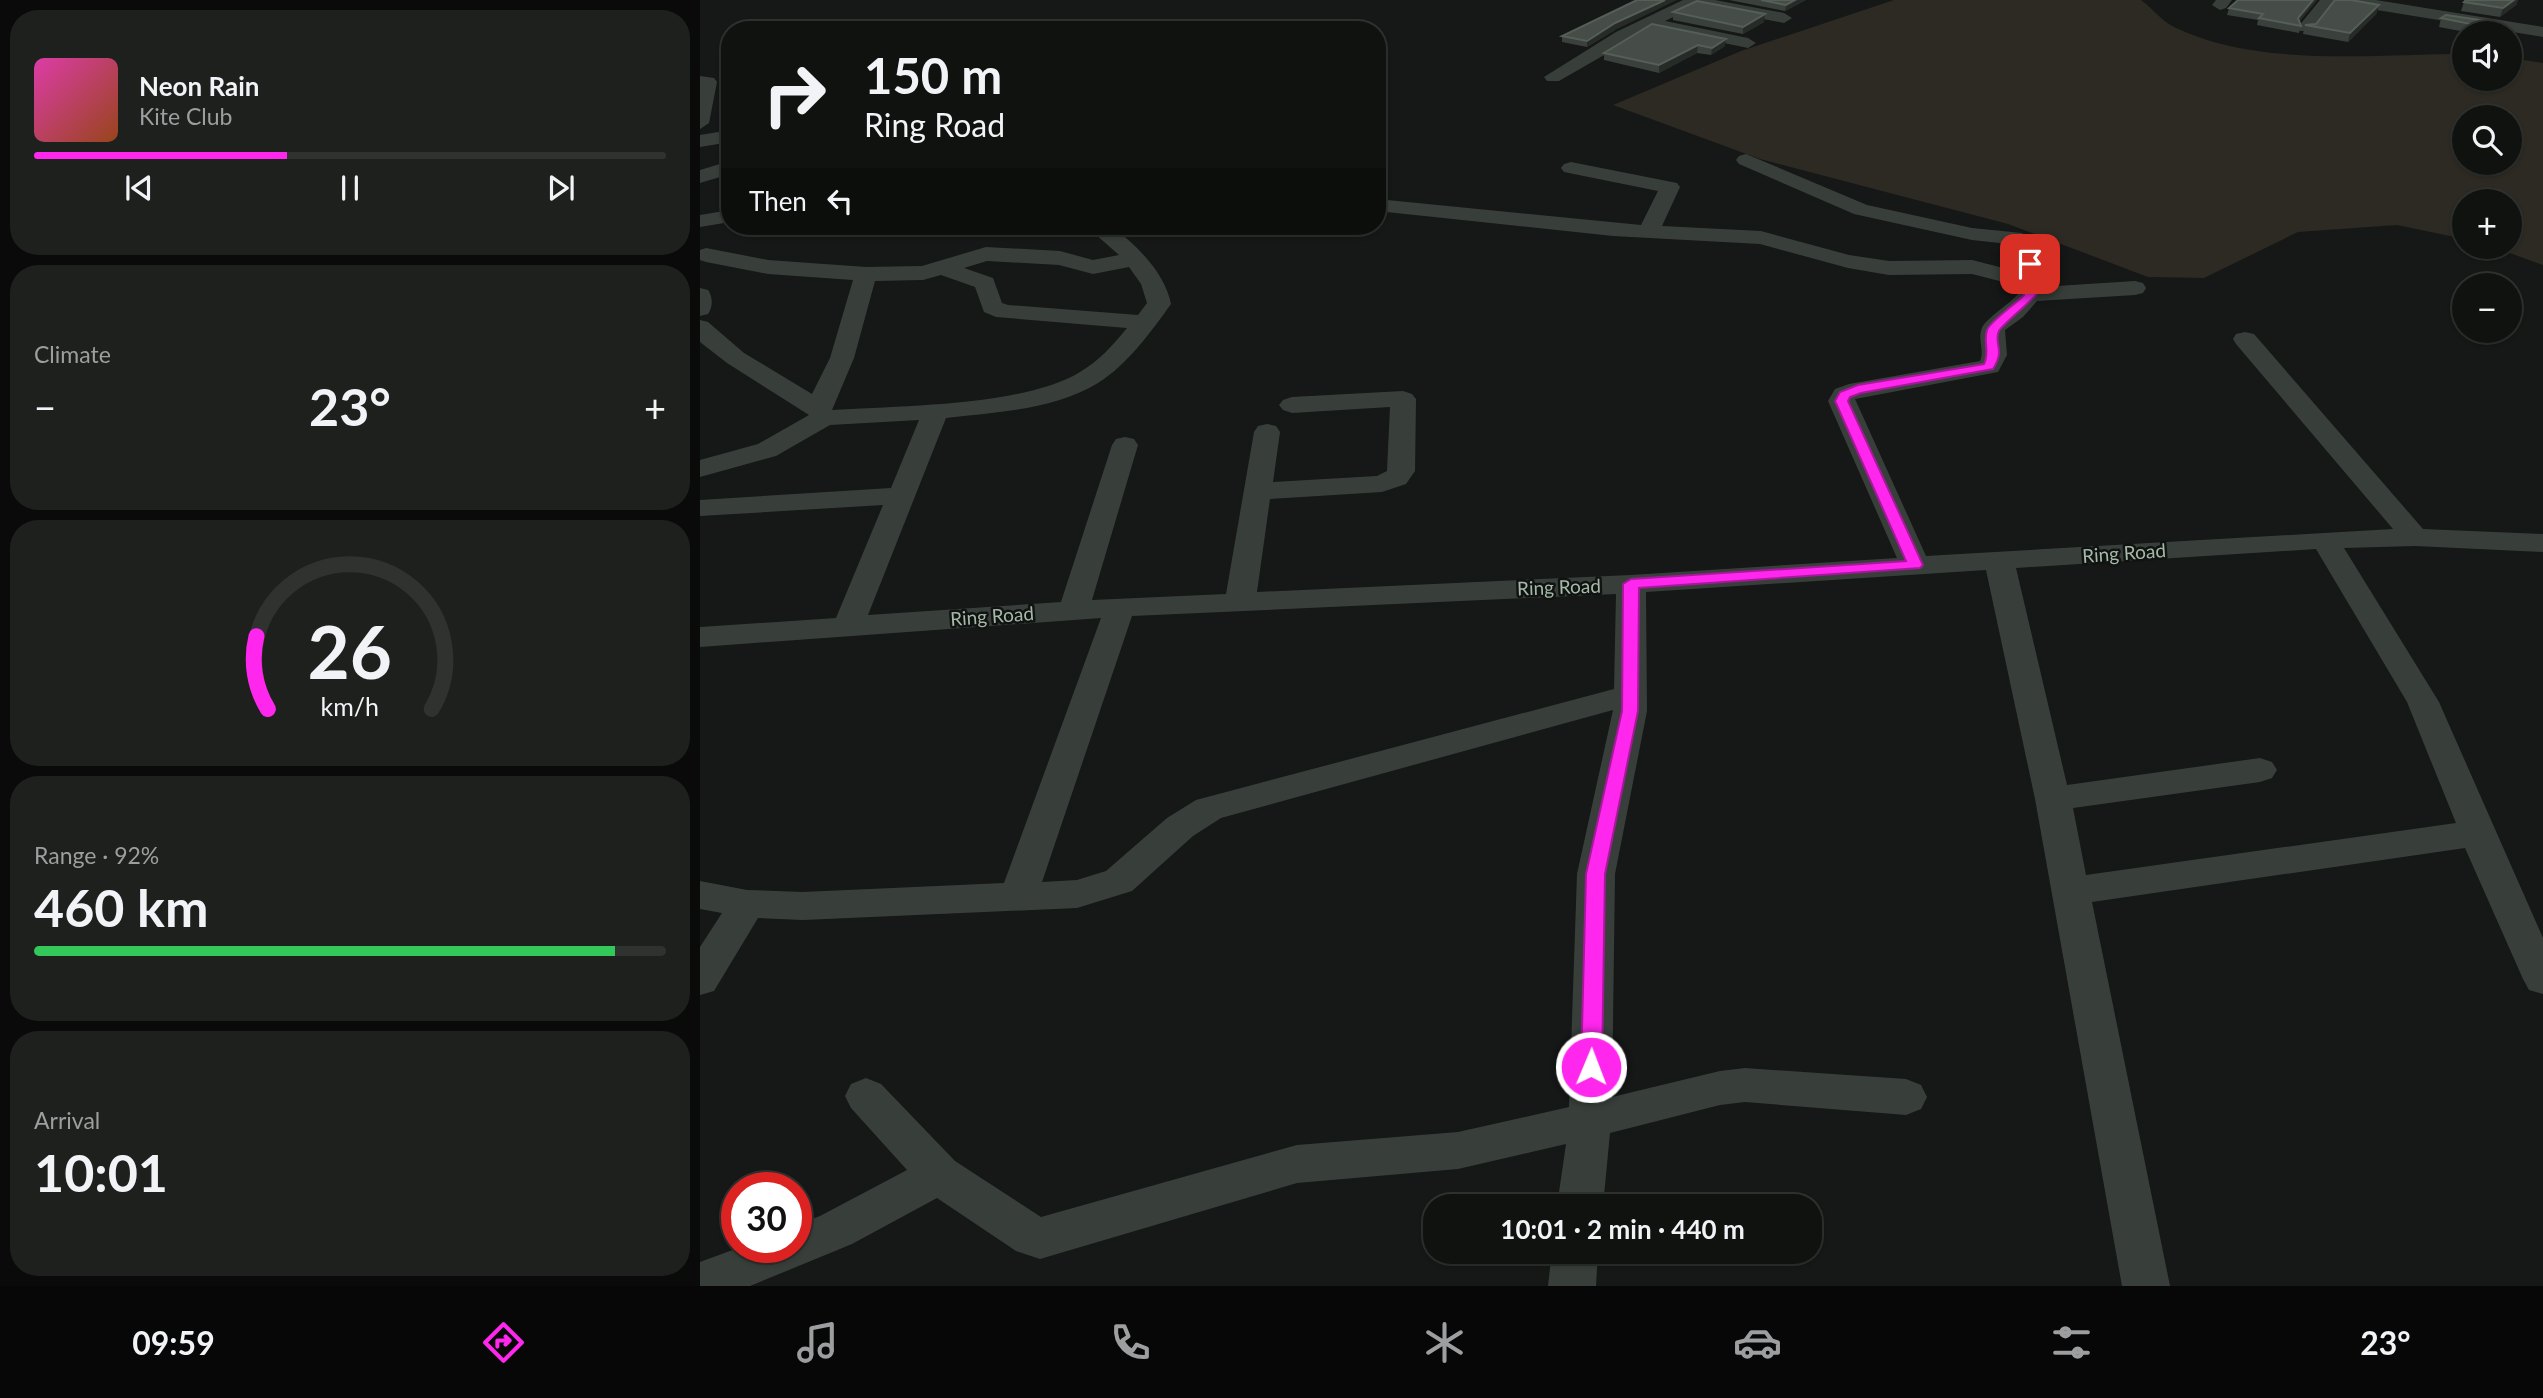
<!DOCTYPE html>
<html lang="en">
<head>
<meta charset="utf-8">
<style>
  body { margin:0; font-family:Lato,sans-serif; background:#1e201e; color:#f1f3f6; height:100vh; display:flex; flex-direction:column; font-size:26px; white-space:nowrap }
  * { box-sizing:border-box; margin:0 }
  p { font-size:23px; color:#9c9e9f }
  .icon { flex:none; width:38px; height:38px; fill:none; stroke:currentColor; stroke-width:2; stroke-linecap:round; stroke-linejoin:round }
  .map { position:relative; flex:1; overflow:hidden }
  .panel { display:flex; flex-direction:column; gap:10px; padding:10px; background:#090a09; width:700px }
  .panel>* { flex:none }
  .guide { position:absolute; left:21px; top:21px; width:665px; height:214px; border-radius:28px; box-shadow:0 2px 5px #0004,0 0 0 2px #303230; background:#101210; color:#f1f3f6; overflow:hidden }
  .tools { position:absolute; left:1752px; top:21px; display:grid; gap:14px }
  .tools a { display:grid; place-items:center; width:70px; height:70px; border-radius:50%; background:#101210; box-shadow:0 2px 5px #0004,0 0 0 2px #303230; font-size:35px }
  .speed { position:absolute; left:21px; top:1172px; display:flex; gap:14px; font-size:35px; font-weight:700; text-align:center }
  .speed>* { display:grid; place-content:center; width:91px; height:91px; border-radius:50%; background:#101210; box-shadow:0 2px 5px #0004,0 0 0 2px #303230; line-height:1 }
  .speed .limit { border:10px solid #d22; background:#fff; color:#111 }
  .pin { position:absolute; display:grid; place-items:center; width:60px; height:60px; color:#fff; margin:-30px; border-radius:14px; box-shadow:0 4px 10px #0006 }
  .me { position:absolute; width:77px; margin:-38px; rotate:1deg; stroke-linejoin:round; filter:drop-shadow(0 0 5px #0008) }
  .turn { display:flex; align-items:center; gap:24px; height:147px; padding:0 28px; font-size:32px }
  .turn .icon { width:91px; height:91px; stroke-width:2.5 }
  .turn b { display:block; font-size:49px; line-height:60px }
  .then { display:flex; align-items:center; height:66px; padding:0 28px; background:#0003; gap:14px; font-size:26px }
  .big { font-size:52px; font-weight:700; line-height:1.1 }
  .panel .widget { flex:1; display:flex; flex-direction:column; justify-content:center; gap:10px; min-width:0; padding:0 24px; border-radius:28px; background:#1e201e }
  .panel .dial { align-items:center; gap:0 }
  .dial svg { height:182px; overflow:visible; fill:none; stroke:#303230; stroke-width:7; stroke-linecap:round; text-anchor:middle }
  .dial text { fill:#f1f3f6; stroke:none }
  .song { display:flex; align-items:center; gap:21px }
  .cover { width:84px; height:84px; border-radius:10px; background:linear-gradient(135deg,hsl(320 70% 55%),hsl(20 70% 35%)) }
  .played { height:7px; border-radius:4px; background:linear-gradient(90deg,#ff26ed 40%,#303230 40%) }
  .keys { display:flex; justify-content:space-around; direction:ltr }
  .heat { display:flex; justify-content:space-between; align-items:center; font-size:38px; direction:ltr }
  .charge { height:10px; border-radius:5px; background:linear-gradient(90deg,#34c759 92%,#303230 0) }
  .trip { position:absolute; left:723px; top:1194px; width:399px; height:70px; border-radius:28px; background:#101210; box-shadow:0 2px 5px #0004,0 0 0 2px #303230; font-weight:700; line-height:70px; text-align:center }
  .menu { display:flex; height:112px; justify-content:space-around; align-items:center; background:#060706; color:#9c9e9f }
  .menu .icon { width:49px; height:49px }
  .menu .selected { color:#ff26ed }
  .menu b { font-size:32px; color:#f1f3f6 }
  main { display:flex; flex:1; min-height:0 }
  .map>svg:first-child { display:block }
</style>
</head>
<body>
<main>
<section class="panel">
<div class="widget">
<div class="song"><i class="cover"></i><div><b>Neon Rain</b><p>Kite Club</p></div></div>
<div class="played"></div>
<div class="keys"><svg class="icon" aria-label="previous" viewBox="0 0 24 24"><path d="M18 5L8 12l10 7zM5 5v14"/></svg><svg class="icon" aria-label="pause" viewBox="0 0 24 24"><path d="M8 5v14M16 5v14"/></svg><svg class="icon" aria-label="next" viewBox="0 0 24 24"><path d="M6 5l10 7-10 7zM19 5v14"/></svg></div>
</div>
<div class="widget"><p>Climate</p>
<div class="heat"><a>−</a><b class="big">23°</b><a>+</a></div>
</div>
<div class="widget dial"><svg viewBox="0 0 100 80">
<path d="M14 69A42 42 0 1 1 86 69"/>
<path d="M14 69A42 42 0 0 1 9 37" stroke="#ff26ed"/>
<text x="50" y="56" font-size="32" font-weight="700">26</text>
<text x="50" y="72" font-size="11">km/h</text>
</svg></div>
<div class="widget"><p>Range · 92%</p><b class="big">460 km</b><div class="charge"></div></div>
<div class="widget"><p>Arrival</p><b class="big">10:01</b></div>
</section>
<div class="map">
<svg width="1843" height="1286" viewBox="0 0 1843 1286">
  <rect width="100%" height="100%" fill="#151816"/>
  <path fill="#2d2923" fill-rule="evenodd" d="M 1194,0 L 1441,0 C 1452,8 1462,21 1474,27 C 1558,68 1673,54 1764,54 L 1764,79 L 1810,79 L 1810,58 L 1843,63 L 1843,265 L 1793,247 L 1810,247 L 1810,201 L 1764,201 L 1764,239 L 1697,225 L 1598,232 L 1504,278 L 1448,277 L 1308,224 L 1060,159 L 913,105 L 1041,51 ZM 1764,117 L 1810,117 L 1810,163 L 1764,163 Z"/>
  <g fill="none" stroke-linecap="round" stroke-linejoin="round">
    <path fill="#383f3a" fill-rule="evenodd" d="M 983,0 L 1015,0 L 1084,13 L 1092,18 L 1084,23 L 996,6 L 965,21 L 1048,38 L 1056,43 L 1048,48 L 951,28 L 859,81 L 847,81 L 844,77 L 916,32 Z
      M 1516,0 L 1532,0 L 1526,8 L 1520,10 L 1512,5 Z
      M 1620,0 L 1636,0 L 1612,31 L 1600,31 L 1598,27 Z
      M 1638,0 L 1676,0 L 1843,27 L 1843,37 L 1646,5 Z
      M 0,76 L 14,78 L 17,82 L 9,123 L 0,129 Z
      M 30,130 L 30,142 L 0,147 L 0,135 Z
      M 1046,154 L 1167,205 L 1272,228 L 1322,233 L 1335,243 L 1341,264 L 1341,287 L 1435,281 L 1443,283 L 1446,288 L 1443,293 L 1435,295 L 1337,301 L 1323,317 L 1305,330 L 1307,355 L 1298,372 L 1155,399 L 1226,556 L 1693,529 L 1536,344 L 1533,339 L 1536,334 L 1545,332 L 1554,334 L 1723,529 L 1843,534 L 1843,552 L 1715,546 L 1644,548 L 1739,702 L 1843,938 L 1843,994 L 1829,990 L 1823,979 L 1765,848 L 1392,902 L 1470,1286 L 1422,1286 L 1335,799 L 1286,570 L 946,592 L 947,711 L 915,874 L 912,1097 L 1020,1071 L 1045,1068 L 1206,1079 L 1221,1085 L 1227,1097 L 1221,1109 L 1206,1115 L 1045,1102 L 1020,1105 L 910,1133 L 903,1206 L 857,1206 L 866,1144 L 758,1169 L 597,1183 L 340,1259 L 316,1251 L 237,1198 L 152,1244 L 50,1286 L 0,1286 L 0,1262 L 38,1248 L 96,1248 L 96,1225 L 120,1216 L 207,1170 L 151,1108 L 145,1096 L 151,1084 L 166,1078 L 181,1084 L 255,1161 L 341,1217 L 597,1145 L 758,1132 L 869,1107 L 877,874 L 913,710 L 521,818 L 493,836 L 432,891 L 377,908 L 103,920 L 58,918 L 14,991 L 0,995 L 0,947 L 22,913 L 0,909 L 0,881 L 47,890 L 103,892 L 304,883 L 401,618 L 0,647 L 0,627 L 136,618 L 183,505 L 0,516 L 0,500 L 191,488 L 219,420 L 130,425 L 76,456 L 0,477 L 0,460 L 58,444 L 109,415 L 27,363 L 0,342 L 0,320 L 8,322 L 44,353 L 112,394 L 130,358 L 153,280 L 68,274 L 6,262 L 0,260 L 0,250 L 6,248 L 68,260 L 166,267 L 222,266 L 286,247 L 360,251 L 393,260 L 419,255 L 386,226 L 411,226 C 436,244 465,273 471,304 C 451,332 427,365 398,383 C 354,410 296,412 246,418 L 168,615 L 361,602 L 412,445 L 416,439 L 425,437 L 434,439 L 438,445 L 392,600 L 526,594 L 554,432 L 558,426 L 567,424 L 576,426 L 580,432 L 573,482 L 677,476 L 687,471 L 690,407 L 592,413 L 583,410 L 579,405 L 583,400 L 592,397 L 703,391 L 712,394 L 716,399 L 715,471 L 706,484 L 682,492 L 570,499 L 557,592 L 931,575 L 1197,558 L 1128,401 L 1135,389 L 1149,384 L 1280,361 C 1285,350 1277,339 1282,328 C 1286,318 1310,304 1318,294 L 1319,286 L 1272,274 L 1189,275 L 1148,268 L 1060,244 L 913,236 L 677,211 L 677,199 L 941,225 L 958,191 L 864,172 L 861,168 L 864,164 L 871,162 L 977,183 L 980,187 L 962,226 L 1061,231 L 1149,255 L 1189,261 L 1272,260 L 1319,272 L 1314,246 L 1309,244 L 1272,240 L 1154,214 L 1039,164 L 1036,160 L 1039,156 ZM 287,261 L 359,265 L 393,274 L 429,267 L 441,284 L 447,303 L 438,315 L 308,305 L 302,303 L 293,278 L 264,268 ZM 241,275 L 275,287 L 284,312 L 296,317 L 427,328 C 414,344 399,361 380,372 C 325,406 199,406 132,410 L 154,358 L 175,281 L 223,280 ZM 1616,549 L 1707,702 L 1756,823 L 1386,875 L 1373,808 L 1560,782 L 1572,778 L 1577,770 L 1572,762 L 1560,758 L 1367,785 L 1316,568 ZM 916,594 L 914,689 L 496,800 L 467,818 L 406,871 L 377,880 L 342,882 L 432,616 Z
      M 30,161 L 30,174 L 0,183 L 0,170 Z
      M 30,210 L 30,222 L 0,227 L 0,215 Z
      M 0,288 L 8,290 C 13,297 13,307 8,314 L 0,316 Z
      M 852,1251 L 898,1251 L 896,1286 L 848,1286 Z"/>
  </g>
  <path fill="#3a403c" d="M 1029,0 L 1106,0 L 1085,11 Z
    M 1538,0 L 1617,0 L 1599,22 L 1601,26 L 1599,33 L 1557,25 L 1558,20 L 1527,15 L 1529,8 Z
    M 1766,0 L 1818,0 L 1816,5 L 1800,17 L 1761,11 L 1764,2 Z
    M 973,12 L 1064,22 L 1043,34 L 973,20 Z
    M 1677,13 L 1648,42 L 1603,34 L 1605,25 L 1616,24 Z
    M 1741,18 L 1786,21 L 1783,30 L 1779,33 L 1771,33 L 1739,27 Z
    M 952,24 L 1025,46 L 1011,55 L 997,53 L 959,73 L 904,60 L 904,53 Z
    M 915,30 L 887,47 L 862,42 L 862,36 Z"/>
  <path fill="#262b28" d="M 965,0 L 977,0 L 915,30 L 887,47 L 887,41 L 915,23 Z
    M 1095,0 L 1106,0 L 1085,11 L 1086,5 Z
    M 1613,0 L 1617,0 L 1596,25 L 1598,18 Z
    M 1814,0 L 1818,0 L 1816,5 L 1800,17 L 1803,8 Z
    M 1679,5 L 1677,13 L 1648,42 L 1650,33 Z
    M 1065,14 L 1064,22 L 1043,34 L 1043,27 Z
    M 1786,21 L 1783,30 L 1778,33 L 1780,26 Z
    M 1026,39 L 1025,46 L 1011,55 L 1012,48 Z
    M 998,45 L 997,53 L 959,73 L 959,65 Z"/>
  <path fill="#464d48" stroke="#555e57" stroke-width="2" d="M 937,0 L 965,0 L 915,23 L 887,41 L 862,36 Z
    M 1061,0 L 1095,0 L 1086,5 Z
    M 1538,0 L 1613,0 L 1598,18 L 1601,26 L 1559,18 L 1563,14 L 1529,8 Z
    M 1635,0 L 1651,0 L 1679,5 L 1650,33 L 1605,25 L 1616,24 Z
    M 1766,0 L 1814,0 L 1803,8 L 1764,2 Z
    M 997,1 L 1065,14 L 1043,27 L 973,12 Z
    M 1746,15 L 1786,21 L 1780,26 L 1741,18 Z
    M 952,24 L 1026,39 L 1012,48 L 998,45 L 959,65 L 904,53 Z"/>
  <path fill="#ff26ed" stroke="#a6199a" stroke-width="2" d="M 1330,261 L 1335,264 L 1336,295 C 1329,303 1300,327 1299,331 C 1293,343 1306,349 1293,369 L 1161,393 L 1150,397 L 1148,401 L 1223,565 L 1220,568 L 939,588 L 938,711 L 905,874 L 902,1067 L 899,1073 L 891,1076 L 884,1073 L 881,1067 L 886,874 L 922,711 L 923,584 L 931,579 L 1206,561 L 1135,401 L 1140,392 L 1158,385 L 1284,364 C 1290,352 1283,342 1287,330 C 1290,321 1316,304 1324,295 L 1324,264 Z"/>
  <g text-anchor="middle" stroke-width="5" stroke-linejoin="round" paint-order="stroke">
    <g font-size="19" fill="#a6b9a8" stroke="#101311">
      <text transform="translate(1424 553) rotate(-4)" y="7">Ring Road</text>
      <text transform="translate(859 587) rotate(-2)" y="7">Ring Road</text>
      <text transform="translate(292 616) rotate(-4)" y="7">Ring Road</text>
    </g>
  </g>
</svg>
<div class="tools">
<a><svg class="icon" aria-label="sound" viewBox="0 0 24 24"><path d="M4 9h4l5-4v14l-5-4H4zM17 9q2 3 0 6"/></svg></a>
<a><svg class="icon" aria-label="search" viewBox="0 0 24 24"><circle cx="10" cy="10" r="6"/><path d="M15 15l6 6"/></svg></a>
<a>+</a>
<a>−</a>
</div>
<div class="speed"><div class="limit">30</div></div>
<div class="pin" style="left:1330px;top:264px;background:#d93025"><svg class="icon" aria-label="arrive" viewBox="0 0 24 24"><path d="M6 21V4h12l-3 4 3 4H6"/></svg></div>
<svg class="me" style="left:891px;top:1067px" viewBox="-20 -20 40 40"><circle r="17" fill="#ff26ed" stroke="#fff" stroke-width="3"/><path d="M0-11L8 9 0 5-8 9z" fill="#fff"/></svg>
<div class="trip">10:01 · 2 min · 440 m</div>
<div class="guide">
<div class="turn"><svg class="icon" aria-label="right" viewBox="0 0 24 24"><path d="M7 20v-9h11M14 6l5 5-5 5"/></svg><div><b>150 m</b>Ring Road</div></div>
<div class="then">Then<svg class="icon" aria-label="left" viewBox="0 0 24 24"><path d="M17 20v-9H6M10 6l-5 5 5 5"/></svg></div>
</div>
</div>
</main>
<nav class="menu">
<b>09:59</b>
<svg class="icon selected" aria-label="directions" viewBox="0 0 24 24"><path d="M12 3l9 9-9 9-9-9zM9 14v-3h6M13 9l2 2-2 2"/></svg>
<svg class="icon" aria-label="music" viewBox="0 0 24 24"><path d="M9 18V5l10-2v13"/><circle cx="6" cy="18" r="3"/><circle cx="16" cy="16" r="3"/></svg>
<svg class="icon" aria-label="phone" viewBox="0 0 24 24"><path d="M5 4h4l2 5-3 2q2 4 5 5l2-3 5 2v4C11 20 4 13 5 4z"/></svg>
<svg class="icon" aria-label="climate" viewBox="0 0 24 24"><path d="M12 3v18M4 7l16 10M4 17L20 7"/></svg>
<svg class="icon" aria-label="car" viewBox="0 0 24 24"><path d="M5 17H2v-5l4-1 3-4h7l3 4 3 1v5h-3M9 17h6M6 11h13"/><circle cx="7" cy="17" r="2"/><circle cx="17" cy="17" r="2"/></svg>
<svg class="icon" aria-label="filters" viewBox="0 0 24 24"><path d="M4 7h16M4 17h16"/><circle cx="9" cy="7" r="2"/><circle cx="15" cy="17" r="2"/></svg>
<b>23°</b>
</nav>
</body>
</html>
